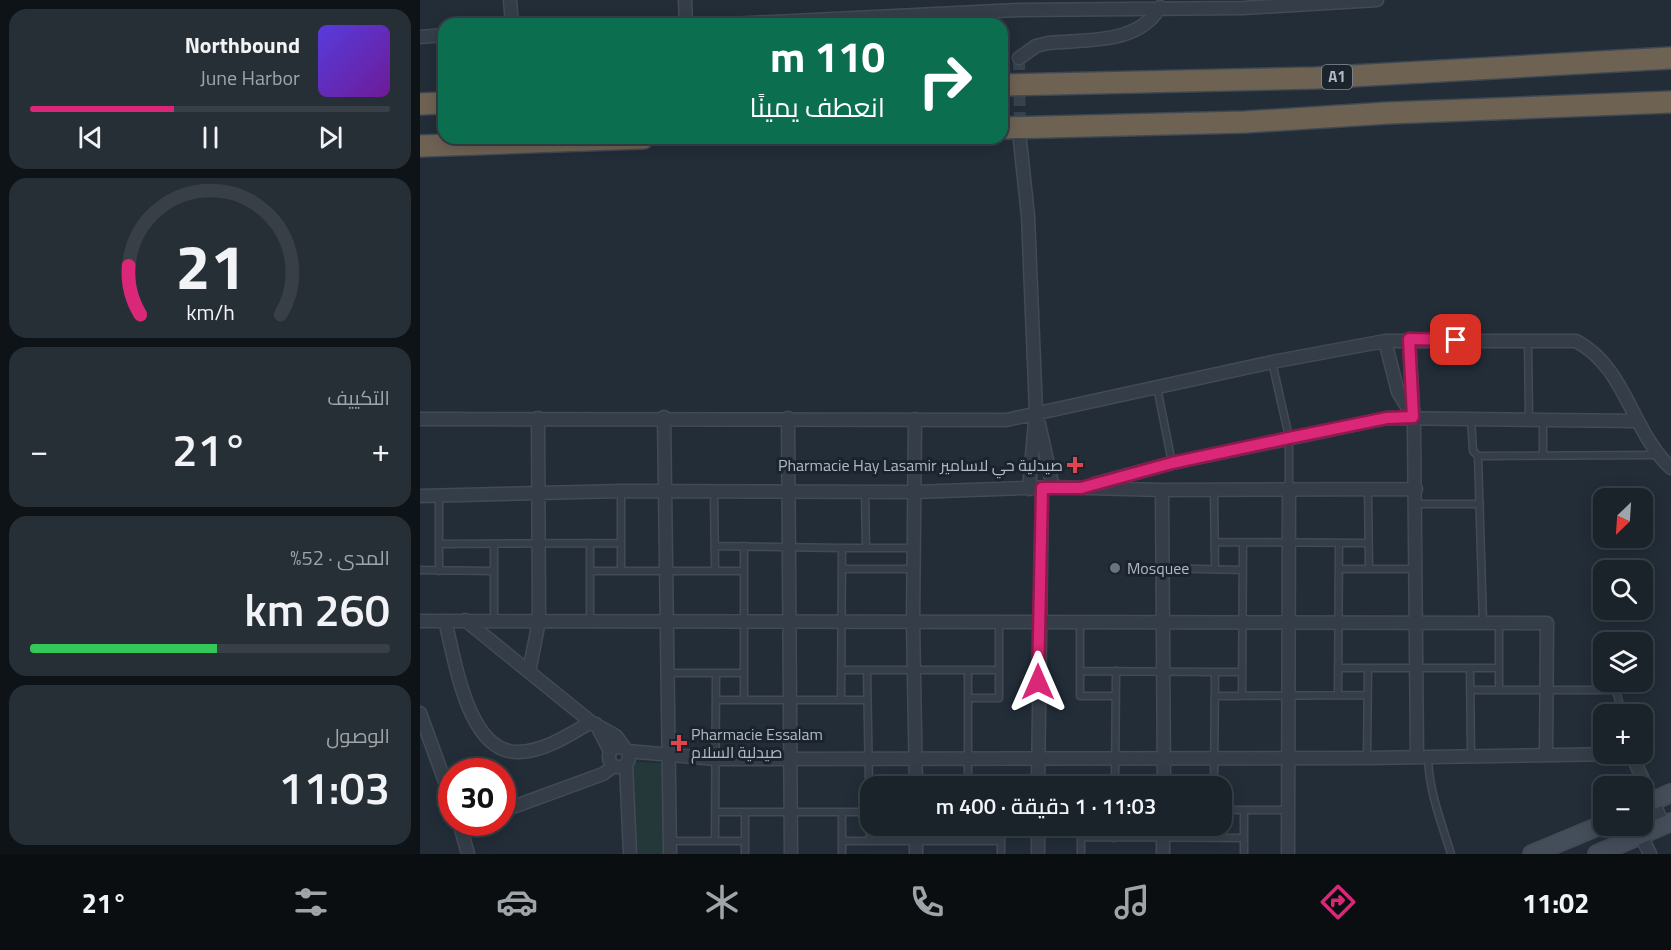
<!DOCTYPE html>
<html lang="ar">
<head>
<meta charset="utf-8">
<style>
  body { margin:0; font-family:"Titillium Web",Cairo,sans-serif; background:#272f36; color:#f1f3f6; direction:rtl; height:100vh; display:flex; flex-direction:column; font-size:22px; white-space:nowrap }
  * { box-sizing:border-box; margin:0 }
  p { font-size:20px; color:#9fa4a8 }
  .icon { flex:none; width:33px; height:33px; fill:none; stroke:currentColor; stroke-width:2; stroke-linecap:round; stroke-linejoin:round }
  .map { position:relative; flex:1; overflow:hidden; direction:ltr }
  .drawer { display:flex; flex-direction:column; gap:9px; padding:9px; background:#0e1317; width:420px }
  .drawer>* { flex:none }
  .guide { position:absolute; left:18px; top:18px; width:570px; height:126px; border-radius:18px; box-shadow:0 3px 15px #0003,0 0 0 2px #383f47; direction:rtl; background:#0b6e4f; color:#fff; overflow:hidden }
  .needle { width:39px; rotate:205deg }
  .tools { position:absolute; left:1173px; top:488px; display:grid; gap:12px }
  .tools a { display:grid; place-items:center; width:60px; height:60px; border-radius:12px; background:#1a222a; box-shadow:0 3px 15px #0003,0 0 0 2px #383f47; font-size:30px }
  .speed { position:absolute; left:18px; top:758px; display:flex; gap:12px; font-size:30px; font-weight:700; text-align:center }
  .speed>* { display:grid; place-content:center; width:78px; height:78px; border-radius:50%; background:#1a222a; box-shadow:0 3px 15px #0003,0 0 0 2px #383f47; line-height:1 }
  .speed .limit { border:9px solid #d22; background:#fff; color:#111 }
  .pin { position:absolute; display:grid; place-items:center; width:51px; height:51px; color:#fff; margin:-26px; border-radius:12px; box-shadow:0 3px 9px #0006 }
  .me { position:absolute; width:66px; margin:-33px; rotate:0deg; stroke-linejoin:round; filter:drop-shadow(0 0 4px #0008) }
  .turn { display:flex; align-items:center; gap:21px; height:126px; padding:0 24px; font-size:27px }
  .turn .icon { width:78px; height:78px; stroke-width:2.5 }
  .turn b { display:block; font-size:42px; line-height:51px }
  .big { font-size:45px; font-weight:600; line-height:1.1 }
  .drawer .tile { flex:1; display:flex; flex-direction:column; justify-content:center; gap:9px; min-width:0; padding:0 21px; border-radius:18px; background:#272f36 }
  .drawer .dial { align-items:center; gap:0 }
  .dial svg { height:156px; overflow:visible; fill:none; stroke:#383f47; stroke-width:7; stroke-linecap:round; text-anchor:middle }
  .dial text { fill:#f1f3f6; stroke:none }
  .song { display:flex; align-items:center; gap:18px }
  .cover { width:72px; height:72px; border-radius:9px; background:linear-gradient(135deg,hsl(250 70% 55%),hsl(280 70% 35%)) }
  .played { height:6px; border-radius:3px; background:linear-gradient(90deg,#db2777 40%,#383f47 40%) }
  .keys { display:flex; justify-content:space-around; direction:ltr }
  .heat { display:flex; justify-content:space-between; align-items:center; font-size:33px; direction:ltr }
  .charge { height:9px; border-radius:4px; background:linear-gradient(90deg,#34c759 52%,#383f47 0) }
  .trip { position:absolute; left:440px; top:776px; width:372px; height:60px; border-radius:18px; background:#1a222a; box-shadow:0 3px 15px #0003,0 0 0 2px #383f47; font-weight:600; line-height:60px; text-align:center; direction:rtl }
  .tab-bar { display:flex; height:96px; justify-content:space-around; align-items:center; background:#0a0e11; color:#9fa4a8 }
  .tab-bar .icon { width:42px; height:42px }
  .tab-bar .current { color:#db2777 }
  .tab-bar b { font-size:27px; color:#f1f3f6 }
  main { display:flex; flex:1; min-height:0 }
  .map>svg:first-child { display:block }
</style>
</head>
<body>
<main>
<div class="map">
<svg width="1251" height="854" viewBox="0 0 1251 854">
  <rect width="100%" height="100%" fill="#222d38"/>
  <path fill="#243839" d="M 205,761 L 247,764 L 247,854 L 214,854 Z"/>
  <g fill="none" stroke-linecap="round" stroke-linejoin="round">
    <path stroke="#37424d" stroke-width="12" stroke-dasharray="12 6" stroke-linecap="butt" d="M 599,58 L 600,132"/>
    <defs>
      <path id="service" d="M 1108,341 L 1109,419
        M 852,362 L 869,437 L 869,490
        M 737,387 L 752,463
        M 1051,418 L 1053,451 L 1058,456 L 1063,622
        M 1123,420 L 1123,455
        M 1058,456 L 1238,455
        M 948,489 L 949,569
        M 794,490 L 795,569
        M 294,491 L 295,571
        M 445,491 L 446,548
        M 19,496 L 19,571
        M 996,504 L 1060,504
        M 795,542 L 948,543
        M 170,543 L 170,621
        M 19,544 L 201,543
        M 296,546 L 422,548 L 421,700
        M 422,548 L 494,548
        M 742,568 L 822,570
        M 422,569 L 493,569
        M 919,569 L 996,569
        M 0,570 L 74,571
        M 170,571 L 324,571
        M 201,571 L 201,491
        M 74,621 L 74,544
        M 660,622 L 660,696 L 696,696
        M 918,668 L 1079,668
        M 1050,668 L 1051,755
        M 421,670 L 579,670
        M 447,670 L 450,841
        M 548,670 L 548,786
        M 660,671 L 795,672 L 794,786
        M 795,672 L 822,672
        M 249,673 L 324,673
        M 1050,690 L 1196,690 L 1202,714
        M 1079,690 L 1079,622
        M 918,695 L 919,543
        M 795,696 L 947,695
        M 822,696 L 823,543
        M 548,698 L 579,698 L 579,622
        M 296,700 L 447,700
        M 324,700 L 324,546
        M 1008,757 C 1009,792 1021,821 1031,854
        M 947,758 L 948,668
        M 695,786 L 696,671
        M 801,810 L 868,810
        M 824,810 L 824,854
        M 295,812 L 450,812
        M 325,812 L 325,854
        M 422,812 L 422,854
        M 661,825 L 661,854
        M 661,837 L 824,838
        M 694,838 L 694,825
        M 794,838 L 794,825
        M 250,841 L 325,841
        M 295,841 L 296,673
        M 422,841 L 547,841 L 548,825
        M 547,841 L 581,841
        M 581,854 L 581,825"/>
      <path id="minor" d="M 90,0 L 92,24
        M 265,0 L 266,24
        M 310,24 L 598,10 L 823,8 L 957,0
        M 0,37 L 24,35
        M 599,58 L 616,46 L 628,43 C 666,39 718,45 740,7
        M 600,141 L 608,216 L 616,411 L 609,489
        M 989,339 L 994,425 L 997,757
        M 965,341 L 978,392 L 993,416
        M 244,417 L 250,854
        M 368,418 L 371,854
        M 0,419 L 586,420 L 852,362 L 965,341 L 1156,341 C 1206,367 1211,431 1251,468
        M 495,419 L 493,622 L 496,786
        M 619,424 L 633,487
        M 674,484 L 752,463 L 967,418 L 1218,421
        M 742,490 L 744,786
        M 0,496 L 201,491 L 494,492 L 633,487 L 742,490 L 996,489
        M 45,620 L 171,722 L 196,736 L 204,747
        M 0,621 L 1127,623 L 1126,754
        M 25,621 C 35,658 47,754 99,752 C 125,751 149,735 171,722
        M 109,672 L 119,621 L 118,418
        M 0,713 L 32,801
        M 176,724 L 190,751
        M189 757a10 10 0 1 1 20 0a10 10 0 1 1-20 0Z
        M 207,751 L 296,759 L 947,758 L 1201,754 L 1214,760 L 1244,826
        M 206,764 L 210,854
        M 618,786 L 622,488
        M 82,811 L 183,774 L 194,766
        M 39,822 L 48,854
        M 496,825 L 496,854
        M 1216,825 L 1230,854
        M 618,854 L 618,825
        M 743,854 L 743,825
        M 868,854 L 869,490"/>
      <path id="secondary" d="M 1222,806 L 1251,793
        M 1112,854 L 1184,824
        M 1177,854 L 1251,822"/>
      <path id="motorway" d="M 582,85 L 895,78 L 1251,58
        M 0,104 L 24,103
        M 582,128 L 825,122 L 968,113 L 1251,102
        M 0,146 L 223,138"/>
    </defs>
    <use href="#service" stroke="#424a55" stroke-width="9"/>
    <use href="#minor" stroke="#424a55" stroke-width="15"/>
    <use href="#secondary" stroke="#424a55" stroke-width="20"/>
    <use href="#motorway" stroke="#404953" stroke-width="24"/>
    <use href="#service" stroke="#353e48" stroke-width="6"/>
    <use href="#minor" stroke="#353e48" stroke-width="12"/>
    <use href="#secondary" stroke="#444e5b" stroke-width="16"/>
    <use href="#motorway" stroke="#6e6253" stroke-width="21"/>
  </g>
  <g fill="none" stroke-linecap="round" stroke-linejoin="round">
    <defs>
      <path id="route" d="M 618,682 L 622,488 L 661,488 L 752,463 L 869,438 L 967,418 L 993,417 L 989,339 L 1036,340"/>
    </defs>
    <use href="#route" stroke="#8e194d" stroke-width="15"/>
    <use href="#route" stroke="#db2777" stroke-width="10"/>
  </g>
  <g fill="#e0444e" stroke="#1b232d" stroke-width="2">
    <path d="M652 456h6v6h6v6h-6v6h-6v-6h-6v-6h6z"/>
    <path d="M256 734h6v6h6v6h-6v6h-6v-6h-6v-6h6z"/>
  </g>
  <circle fill="#6b7280" stroke="#1b232d" stroke-width="2" cx="695" cy="568" r="6"/>
  <g text-anchor="middle" stroke-width="6" stroke-linejoin="round" paint-order="stroke">
    <rect fill="#1b232d" stroke="#838c97" stroke-width="1.5" x="902" y="65" width="30" height="24" rx="4.5"/>
    <g font-size="15" font-weight="bold" fill="#b0b9c5">
      <text x="917" y="82">A1</text>
    </g>
    <g font-size="16" fill="#b0b9c5" stroke="#1b232d" text-anchor="start">
      <text x="643" y="471" text-anchor="end">Pharmacie Hay Lasamir صيدلية حي لاسامير</text>
      <text x="707" y="574">Mosquee</text>
      <text x="271" y="740">Pharmacie Essalam<tspan x="271" dy="18">صيدلية السلام</tspan></text>
    </g>
  </g>
</svg>
<div class="tools">
<a><svg class="needle" viewBox="-14 -14 28 28"><path d="M0-13l5 13h-10z" fill="#e53935"/><path d="M0 13l5-13h-10z" fill="#9fa4a8"/></svg></a>
<a><svg class="icon" aria-label="search" viewBox="0 0 24 24"><circle cx="10" cy="10" r="6"/><path d="M15 15l6 6"/></svg></a>
<a><svg class="icon" aria-label="layers" viewBox="0 0 24 24"><path d="M12 4l9 5-9 5-9-5zM3 14l9 5 9-5"/></svg></a>
<a>+</a>
<a>−</a>
</div>
<div class="speed"><div class="limit">30</div></div>
<div class="pin" style="left:1036px;top:340px;background:#d93025"><svg class="icon" aria-label="arrive" viewBox="0 0 24 24"><path d="M6 21V4h12l-3 4 3 4H6"/></svg></div>
<svg class="me" style="left:618px;top:682px" viewBox="-20 -20 40 40"><path d="M0-17L14 15 0 8-14 15z" fill="#db2777" stroke="#fff" stroke-width="4"/></svg>
<div class="trip">11:03 · 1 دقيقة · 400 m</div>
<div class="guide">
<div class="turn"><svg class="icon" aria-label="right" viewBox="0 0 24 24"><path d="M7 20v-9h11M14 6l5 5-5 5"/></svg><div><b>110 m</b>انعطف يمينًا</div></div>
</div>
</div>
<section class="drawer">
<div class="tile">
<div class="song"><i class="cover"></i><div><b>Northbound</b><p>June Harbor</p></div></div>
<div class="played"></div>
<div class="keys"><svg class="icon" aria-label="previous" viewBox="0 0 24 24"><path d="M18 5L8 12l10 7zM5 5v14"/></svg><svg class="icon" aria-label="pause" viewBox="0 0 24 24"><path d="M8 5v14M16 5v14"/></svg><svg class="icon" aria-label="next" viewBox="0 0 24 24"><path d="M6 5l10 7-10 7zM19 5v14"/></svg></div>
</div>
<div class="tile dial"><svg viewBox="0 0 100 80">
<path d="M14 69A42 42 0 1 1 86 69"/>
<path d="M14 69A42 42 0 0 1 8 44" stroke="#db2777"/>
<text x="50" y="56" font-size="32" font-weight="700">21</text>
<text x="50" y="72" font-size="11">km/h</text>
</svg></div>
<div class="tile"><p>التكييف</p>
<div class="heat"><a>−</a><b class="big">21°</b><a>+</a></div>
</div>
<div class="tile"><p>المدى · 52%</p><b class="big">260 km</b><div class="charge"></div></div>
<div class="tile"><p>الوصول</p><b class="big">11:03</b></div>
</section>
</main>
<nav class="tab-bar">
<b>11:02</b>
<svg class="icon current" aria-label="directions" viewBox="0 0 24 24"><path d="M12 3l9 9-9 9-9-9zM9 14v-3h6M13 9l2 2-2 2"/></svg>
<svg class="icon" aria-label="music" viewBox="0 0 24 24"><path d="M9 18V5l10-2v13"/><circle cx="6" cy="18" r="3"/><circle cx="16" cy="16" r="3"/></svg>
<svg class="icon" aria-label="phone" viewBox="0 0 24 24"><path d="M5 4h4l2 5-3 2q2 4 5 5l2-3 5 2v4C11 20 4 13 5 4z"/></svg>
<svg class="icon" aria-label="climate" viewBox="0 0 24 24"><path d="M12 3v18M4 7l16 10M4 17L20 7"/></svg>
<svg class="icon" aria-label="car" viewBox="0 0 24 24"><path d="M5 17H2v-5l4-1 3-4h7l3 4 3 1v5h-3M9 17h6M6 11h13"/><circle cx="7" cy="17" r="2"/><circle cx="17" cy="17" r="2"/></svg>
<svg class="icon" aria-label="filters" viewBox="0 0 24 24"><path d="M4 7h16M4 17h16"/><circle cx="9" cy="7" r="2"/><circle cx="15" cy="17" r="2"/></svg>
<b>21°</b>
</nav>
</body>
</html>
